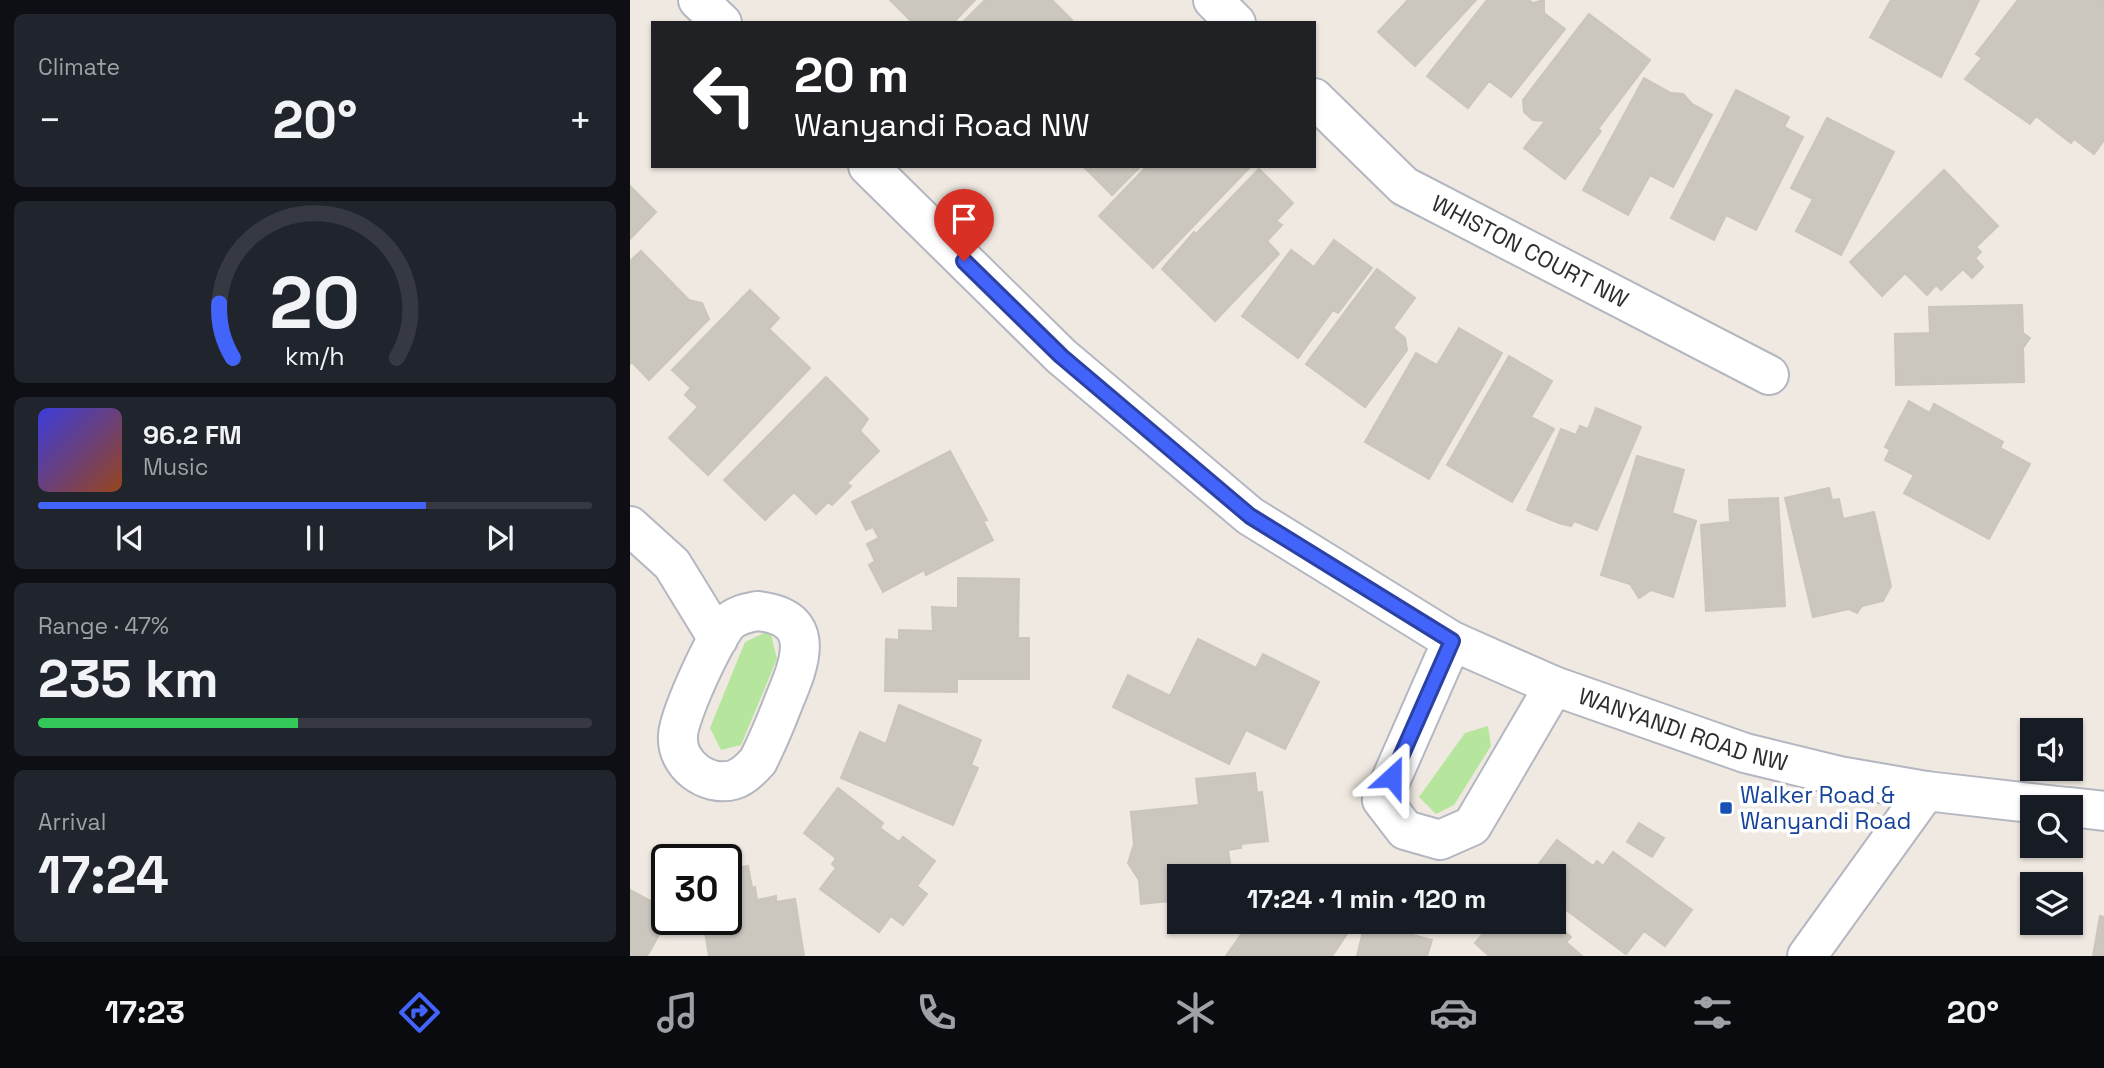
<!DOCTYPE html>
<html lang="en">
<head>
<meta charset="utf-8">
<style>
  body { margin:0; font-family:"Space Grotesk",sans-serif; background:#20242c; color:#f1f3f6; height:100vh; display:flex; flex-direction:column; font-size:26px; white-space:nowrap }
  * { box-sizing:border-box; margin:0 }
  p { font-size:23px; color:#9ea1a6 }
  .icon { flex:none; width:38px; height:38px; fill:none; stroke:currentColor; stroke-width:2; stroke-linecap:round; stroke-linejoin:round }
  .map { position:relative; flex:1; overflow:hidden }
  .panel { display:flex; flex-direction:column; gap:14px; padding:14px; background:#0d0f14; width:630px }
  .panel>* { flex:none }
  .top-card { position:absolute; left:21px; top:21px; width:665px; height:147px; border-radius:0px; box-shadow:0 2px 5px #0004; background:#202124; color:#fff; overflow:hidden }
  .controls { position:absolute; left:1390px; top:718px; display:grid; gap:14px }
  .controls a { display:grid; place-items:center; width:63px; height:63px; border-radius:0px; background:#171b24; box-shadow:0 2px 5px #0004; font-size:35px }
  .speed { position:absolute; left:21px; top:844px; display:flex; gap:14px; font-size:35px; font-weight:700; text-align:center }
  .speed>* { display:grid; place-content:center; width:91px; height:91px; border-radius:50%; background:#171b24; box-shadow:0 2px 5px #0004; line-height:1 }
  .speed .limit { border:4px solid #111; border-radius:10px; background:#fff; color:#111 }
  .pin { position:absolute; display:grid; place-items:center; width:60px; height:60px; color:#fff; margin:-72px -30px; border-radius:50% 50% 50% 0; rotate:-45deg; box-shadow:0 0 7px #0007 }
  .pin .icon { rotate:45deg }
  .me { position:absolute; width:77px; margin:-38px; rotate:24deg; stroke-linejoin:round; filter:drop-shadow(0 0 5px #0008) }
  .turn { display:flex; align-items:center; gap:24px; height:147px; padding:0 28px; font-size:32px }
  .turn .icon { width:91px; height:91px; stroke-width:2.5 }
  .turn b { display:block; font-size:49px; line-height:60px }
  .big { font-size:52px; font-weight:700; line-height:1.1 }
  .panel .widget { flex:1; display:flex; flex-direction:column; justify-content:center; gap:10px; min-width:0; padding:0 24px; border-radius:10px; background:#20242c }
  .panel .dial { align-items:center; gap:0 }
  .dial svg { height:182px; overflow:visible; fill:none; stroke:#363941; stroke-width:7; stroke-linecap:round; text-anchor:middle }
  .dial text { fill:#f1f3f6; stroke:none }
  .song { display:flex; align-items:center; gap:21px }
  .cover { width:84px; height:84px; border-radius:10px; background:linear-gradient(135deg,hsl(240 70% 55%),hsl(20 70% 35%)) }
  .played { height:7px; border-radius:4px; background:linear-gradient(90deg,#4264fb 70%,#363941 70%) }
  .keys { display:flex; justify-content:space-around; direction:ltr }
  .heat { display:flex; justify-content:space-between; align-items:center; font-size:38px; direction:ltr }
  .charge { height:10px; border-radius:5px; background:linear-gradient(90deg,#34c759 47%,#363941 0) }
  .trip { position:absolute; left:537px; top:864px; width:399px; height:70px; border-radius:0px; background:#171b24; box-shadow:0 2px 5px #0004; font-weight:700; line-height:70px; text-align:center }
  .dock { display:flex; height:112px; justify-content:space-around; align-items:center; background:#090b0e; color:#9ea1a6 }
  .dock .icon { width:49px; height:49px }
  .dock .current { color:#4264fb }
  .dock b { font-size:32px; color:#f1f3f6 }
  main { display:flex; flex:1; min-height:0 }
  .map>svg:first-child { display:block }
</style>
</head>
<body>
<main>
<section class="panel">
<div class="widget"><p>Climate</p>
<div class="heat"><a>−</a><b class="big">20°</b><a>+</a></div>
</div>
<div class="widget dial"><svg viewBox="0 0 100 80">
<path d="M14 69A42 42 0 1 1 86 69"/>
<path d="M14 69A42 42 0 0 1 8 45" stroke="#4264fb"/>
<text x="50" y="56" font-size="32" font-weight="700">20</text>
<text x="50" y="72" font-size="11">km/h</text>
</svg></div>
<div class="widget">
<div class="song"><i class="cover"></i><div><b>96.2 FM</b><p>Music</p></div></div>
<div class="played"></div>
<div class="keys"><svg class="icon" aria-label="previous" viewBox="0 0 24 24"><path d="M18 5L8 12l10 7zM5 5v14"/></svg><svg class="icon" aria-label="pause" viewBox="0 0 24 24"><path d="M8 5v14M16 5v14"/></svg><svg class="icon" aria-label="next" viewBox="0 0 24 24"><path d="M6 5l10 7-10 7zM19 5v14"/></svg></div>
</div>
<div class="widget"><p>Range · 47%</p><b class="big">235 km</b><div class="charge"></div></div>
<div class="widget"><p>Arrival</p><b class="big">17:24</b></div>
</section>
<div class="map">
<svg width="1474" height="956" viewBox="0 0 1474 956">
  <rect width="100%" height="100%" fill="#efe9e1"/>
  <path fill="#b6e59e" d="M 140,630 L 147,659 L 111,745 L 91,750 L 80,728 L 115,642 Z
    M 858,726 L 861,746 L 824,805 L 806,814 L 789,797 L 835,733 Z"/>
  <path fill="#cbc7bf" stroke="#cbc5ba" stroke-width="2" d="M 260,0 L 345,0 L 323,23 L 283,23 Z
    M 355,0 L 422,0 L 442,20 L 439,23 L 332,23 Z
    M 778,0 L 846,0 L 785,66 L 748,32 Z
    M 857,0 L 898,0 L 903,3 L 914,0 L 914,13 L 935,29 L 881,97 L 859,81 L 838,108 L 797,76 Z
    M 1261,0 L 1349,0 L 1311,77 L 1240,37 Z
    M 1388,0 L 1474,0 L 1474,140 L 1464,154 L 1444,139 L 1441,143 L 1406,116 L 1400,124 L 1335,79 L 1352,58 L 1346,54 Z
    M 959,14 L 1020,60 L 968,129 L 971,131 L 935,179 L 894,148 L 915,121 L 903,120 L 894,112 L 893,100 Z
    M 1014,78 L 1041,93 L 1053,94 L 1062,104 L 1082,115 L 1043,187 L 1020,175 L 998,215 L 953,190 Z
    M 1106,90 L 1159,117 L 1154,127 L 1173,137 L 1126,230 L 1096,215 L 1084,240 L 1041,218 Z
    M 1197,118 L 1264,152 L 1211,255 L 1166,231 L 1183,199 L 1161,188 Z
    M 453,166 L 511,166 L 482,195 Z
    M 517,166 L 621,166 L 523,268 L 469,216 Z
    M 629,169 L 663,203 L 646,221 L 652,225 L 637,241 L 649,254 L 585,321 L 532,269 L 564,232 L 566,234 Z
    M 1314,170 L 1368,226 L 1346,247 L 1351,252 L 1345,258 L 1353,267 L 1342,278 L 1333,269 L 1311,290 L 1306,285 L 1297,295 L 1275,273 L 1252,296 L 1220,262 Z
    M 0,186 L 26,212 L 0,239 Z
    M 704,240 L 742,268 L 708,313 L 703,310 L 668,358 L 612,316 L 661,250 L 684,267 Z
    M 11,251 L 59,300 L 72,303 L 79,319 L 19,380 L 2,362 L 0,364 L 0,261 Z
    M 747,269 L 785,298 L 763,328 L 775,338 L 777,350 L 735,407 L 676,364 Z
    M 120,290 L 149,318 L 139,329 L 180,368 L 78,475 L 39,438 L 68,407 L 55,395 L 61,388 L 42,370 Z
    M 1392,305 L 1393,333 L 1400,338 L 1393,348 L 1394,382 L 1266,385 L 1265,334 L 1300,333 L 1299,307 Z
    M 829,328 L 872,353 L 799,479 L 735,442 L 786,353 L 807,365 Z
    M 879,356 L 922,381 L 901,417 L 924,429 L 882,502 L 817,465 Z
    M 196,377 L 238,419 L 230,431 L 249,451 L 217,483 L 221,486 L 202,505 L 198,502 L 186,514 L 164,492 L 135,520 L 94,480 Z
    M 1279,401 L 1300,413 L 1304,404 L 1373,442 L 1370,448 L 1400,464 L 1359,539 L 1274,493 L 1284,475 L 1255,460 L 1260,450 L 1255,447 Z
    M 966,408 L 1011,427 L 967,530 L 944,521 L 941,526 L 929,523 L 897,510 L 931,429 L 946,435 L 950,426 L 958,429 Z
    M 320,451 L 357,520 L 353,521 L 363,540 L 296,575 L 294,570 L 253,592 L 239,565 L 245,561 L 237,544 L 249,538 L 243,527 L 236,530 L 222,502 Z
    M 1007,456 L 1054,470 L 1042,513 L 1066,521 L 1043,597 L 1021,590 L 1009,598 L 1000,584 L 971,575 Z
    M 1199,488 L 1202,500 L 1209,499 L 1213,519 L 1244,512 L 1261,586 L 1253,601 L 1232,606 L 1227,613 L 1219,609 L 1183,617 L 1155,498 Z
    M 1148,498 L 1155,606 L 1076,611 L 1071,525 L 1100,522 L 1099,500 Z
    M 328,578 L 389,579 L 388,638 L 399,638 L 399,679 L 327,679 L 327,692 L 255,691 L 256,639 L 269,640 L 269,630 L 303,631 L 302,607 L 328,608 Z
    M 568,639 L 626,668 L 633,654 L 689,682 L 655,749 L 616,730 L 599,764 L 483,707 L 498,675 L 540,696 Z
    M 269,705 L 351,740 L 341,765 L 348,768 L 323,825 L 211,778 L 230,732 L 256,744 Z
    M 625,773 L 627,793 L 632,792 L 638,841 L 611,844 L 611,848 L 598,850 L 601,869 L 596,869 L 597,877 L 550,877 L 550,900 L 511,904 L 509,880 L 498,863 L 504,844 L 501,812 L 569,805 L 566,779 Z
    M 208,788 L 253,823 L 250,828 L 269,842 L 273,837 L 305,861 L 287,886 L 297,894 L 273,925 L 261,916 L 249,932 L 190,889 L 206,868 L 202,864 L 206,858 L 174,833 Z
    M 1009,823 L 1034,838 L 1022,857 L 997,842 Z
    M 927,840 L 963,866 L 967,861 L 973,866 L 983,852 L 1062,910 L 1035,946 L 1014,931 L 996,954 L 924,901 L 924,877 L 899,877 Z
    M 118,866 L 122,888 L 125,887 L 127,900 L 146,896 L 146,902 L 165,899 L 174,956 L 79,956 L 73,919 L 96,919 L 96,870 Z
    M 0,890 L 37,910 L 38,919 L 17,956 L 0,956 Z
    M 1470,916 L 1474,917 L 1474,956 L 1463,956 Z
    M 620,922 L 725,922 L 702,956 L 596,956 Z
    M 863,922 L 924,922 L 941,937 L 936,942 L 952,956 L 859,956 L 845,943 Z
    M 735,923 L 802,940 L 797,956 L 727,956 Z"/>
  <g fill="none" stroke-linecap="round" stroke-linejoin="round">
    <defs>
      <g id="street">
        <path d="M 583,0 L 606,23"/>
        <path id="s1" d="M 684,98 L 774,186 L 1139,375"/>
        <path d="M 0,526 L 42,564 L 88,639"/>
        <path d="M 127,611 C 189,617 170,663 154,701 C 146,722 138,741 128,761 C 121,769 113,777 103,780 C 76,787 46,764 48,736 C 48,717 85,637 98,623 C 106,615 117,613 127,611 Z"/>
        <path d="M 822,641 L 752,800 L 775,830 L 810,840 L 842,826 L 924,686"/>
        <path d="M 1177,956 L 1296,791"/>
      </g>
      <g id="secondary">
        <path d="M 68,0 L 92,23"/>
        <path id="s2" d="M 238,166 L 431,356 L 620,516 L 822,641 L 924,686 L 1115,753 L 1209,776 L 1296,791 L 1436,807"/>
        <path d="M 1440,807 L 1474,811"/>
      </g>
    </defs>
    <use href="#street" stroke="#b4b7c1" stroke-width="42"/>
    <use href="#secondary" stroke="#b4b7c1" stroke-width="42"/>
    <use href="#street" stroke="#fff" stroke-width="38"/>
    <use href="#secondary" stroke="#fff" stroke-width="38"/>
  </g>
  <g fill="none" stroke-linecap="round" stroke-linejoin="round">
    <defs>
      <path id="route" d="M 334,261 L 431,356 L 620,516 L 822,641 L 762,777"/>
    </defs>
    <use href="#route" stroke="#2b41a3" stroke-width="18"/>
    <use href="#route" stroke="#4264fb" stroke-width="12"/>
  </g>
  <rect fill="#1a4fb4" stroke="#fff" stroke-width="2.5" x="1089" y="801" width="14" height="14" rx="3.5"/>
  <g text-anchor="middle" stroke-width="7" stroke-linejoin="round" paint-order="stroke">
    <g font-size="23" fill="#2e2e2e" stroke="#fff">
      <text dy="8" stroke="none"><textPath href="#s1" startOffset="268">WHISTON COURT NW</textPath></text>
      <text dy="8" stroke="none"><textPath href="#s2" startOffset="1004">WANYANDI ROAD NW</textPath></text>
    </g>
    <g font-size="23" fill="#164399" stroke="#fff" text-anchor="start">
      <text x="1110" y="803">Walker Road &amp;<tspan x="1110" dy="26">Wanyandi Road</tspan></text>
    </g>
  </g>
</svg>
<div class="controls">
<a><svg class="icon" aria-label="sound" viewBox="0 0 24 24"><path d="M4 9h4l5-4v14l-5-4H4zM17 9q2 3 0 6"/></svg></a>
<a><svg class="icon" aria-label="search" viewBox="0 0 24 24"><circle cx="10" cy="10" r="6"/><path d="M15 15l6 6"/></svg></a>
<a><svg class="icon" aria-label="layers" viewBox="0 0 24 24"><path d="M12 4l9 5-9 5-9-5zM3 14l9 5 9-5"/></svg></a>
</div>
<div class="speed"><div class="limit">30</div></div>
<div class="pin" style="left:334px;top:261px;background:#d93025"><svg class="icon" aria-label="arrive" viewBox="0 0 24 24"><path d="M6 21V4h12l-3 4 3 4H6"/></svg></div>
<svg class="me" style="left:762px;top:777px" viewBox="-20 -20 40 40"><path d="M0-17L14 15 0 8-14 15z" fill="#4264fb" stroke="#fff" stroke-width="4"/></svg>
<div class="trip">17:24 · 1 min · 120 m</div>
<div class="top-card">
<div class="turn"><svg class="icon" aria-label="left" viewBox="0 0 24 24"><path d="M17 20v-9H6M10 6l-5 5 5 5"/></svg><div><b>20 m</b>Wanyandi Road NW</div></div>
</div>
</div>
</main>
<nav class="dock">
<b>17:23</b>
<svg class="icon current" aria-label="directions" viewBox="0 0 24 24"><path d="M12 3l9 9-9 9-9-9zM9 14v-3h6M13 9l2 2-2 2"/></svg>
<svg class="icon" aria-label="music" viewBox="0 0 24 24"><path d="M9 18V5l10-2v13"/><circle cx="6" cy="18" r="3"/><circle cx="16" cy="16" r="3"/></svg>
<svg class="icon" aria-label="phone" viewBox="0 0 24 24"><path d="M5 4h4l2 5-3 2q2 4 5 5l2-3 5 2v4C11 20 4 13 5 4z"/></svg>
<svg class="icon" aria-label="climate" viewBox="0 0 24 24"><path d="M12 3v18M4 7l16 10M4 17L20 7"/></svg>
<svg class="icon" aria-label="car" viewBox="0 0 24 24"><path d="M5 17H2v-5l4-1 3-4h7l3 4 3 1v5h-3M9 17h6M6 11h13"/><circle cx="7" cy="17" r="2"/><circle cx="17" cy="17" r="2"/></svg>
<svg class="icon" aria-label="filters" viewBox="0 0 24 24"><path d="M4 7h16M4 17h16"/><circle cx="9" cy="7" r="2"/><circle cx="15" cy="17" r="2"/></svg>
<b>20°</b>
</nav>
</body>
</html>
